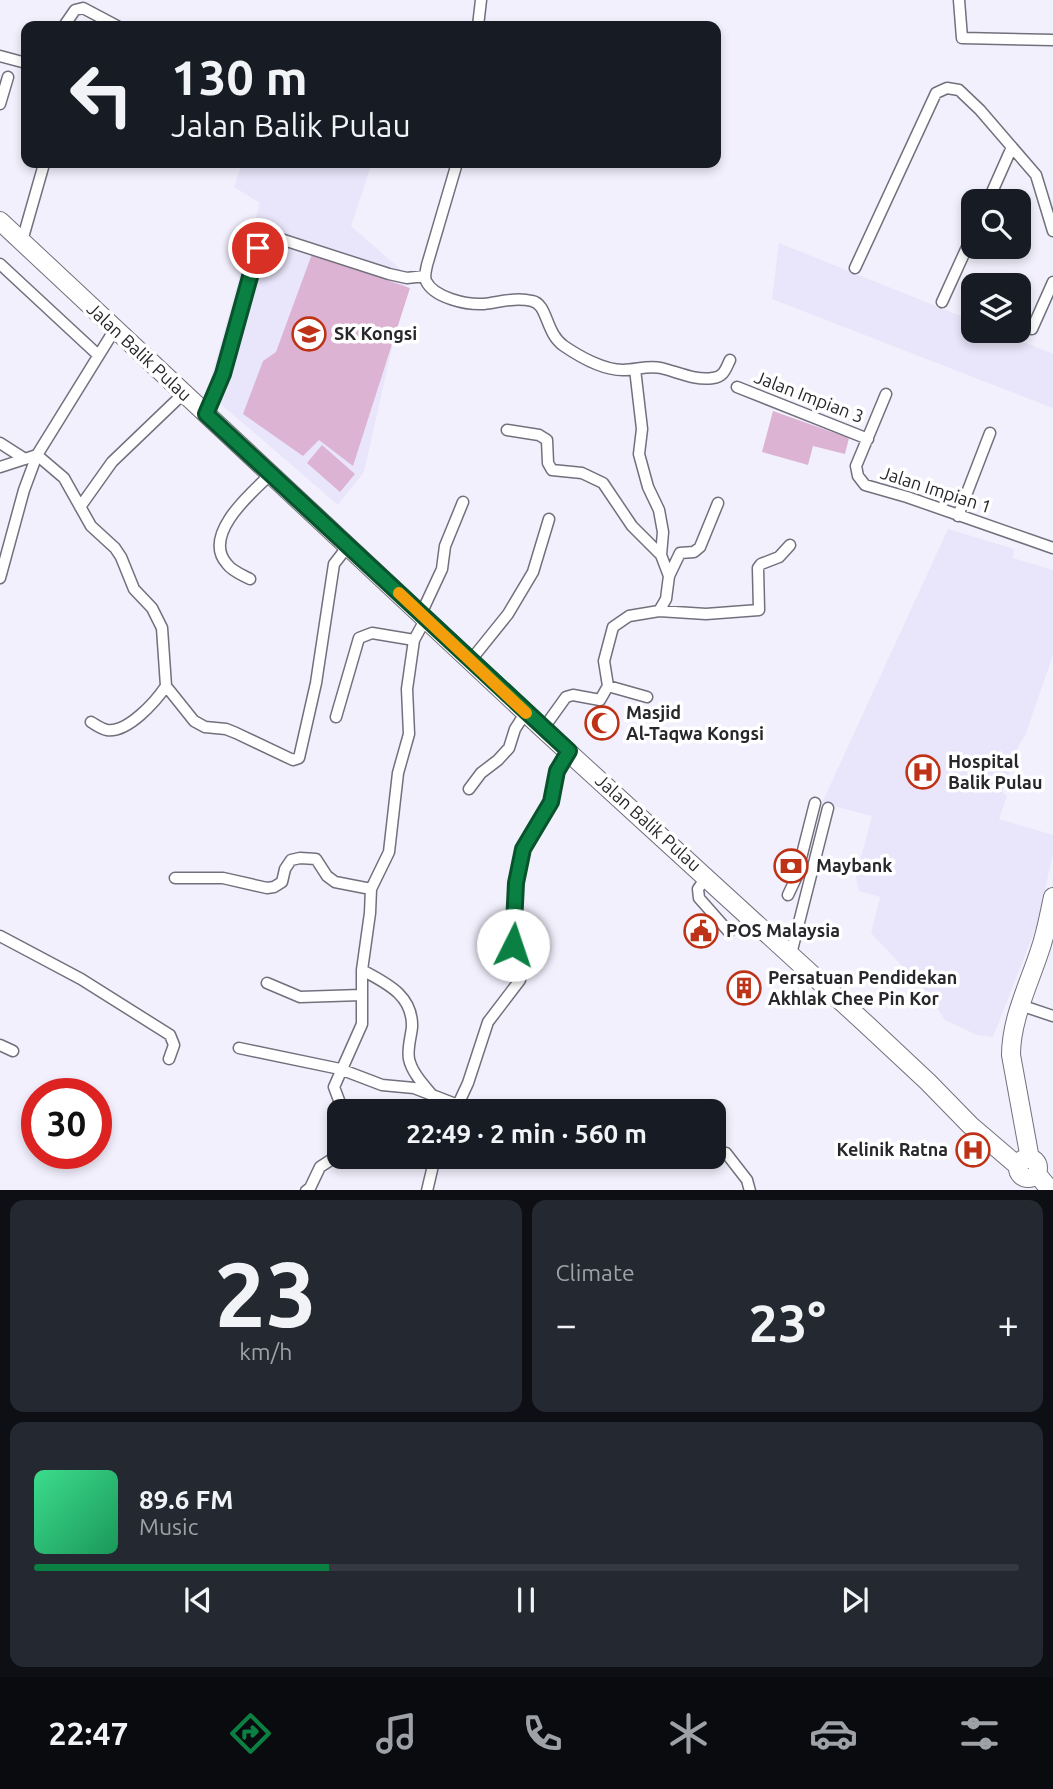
<!DOCTYPE html>
<html lang="en">
<head>
<meta charset="utf-8">
<style>
  body { margin:0; font-family:Ubuntu,sans-serif; background:#242831; color:#f1f3f6; height:100vh; display:flex; flex-direction:column; font-size:26px; white-space:nowrap }
  * { box-sizing:border-box; margin:0 }
  p { font-size:23px; color:#9ea1a6 }
  .icon { flex:none; width:38px; height:38px; fill:none; stroke:currentColor; stroke-width:2; stroke-linecap:round; stroke-linejoin:round }
  .map { position:relative; height:1190px; overflow:hidden }
  .panel { display:flex; flex-direction:column; gap:10px; padding:10px; background:#0d0f14; flex:1 }
  .panel>* { flex:none }
  .top-card { position:absolute; left:21px; top:21px; width:700px; height:147px; border-radius:14px; box-shadow:0 4px 10px #0003; background:#171b24; color:#f1f3f6; overflow:hidden }
  .controls { position:absolute; left:961px; top:189px; display:grid; gap:14px }
  .controls a { display:grid; place-items:center; width:70px; height:70px; border-radius:14px; background:#171b24; box-shadow:0 4px 10px #0003; font-size:35px }
  .speed { position:absolute; left:21px; top:1078px; display:flex; gap:14px; font-size:35px; font-weight:700; text-align:center }
  .speed>* { display:grid; place-content:center; width:91px; height:91px; border-radius:50%; background:#171b24; box-shadow:0 4px 10px #0003; line-height:1 }
  .speed .limit { border:10px solid #d22; background:#fff; color:#111 }
  .pin { position:absolute; display:grid; place-items:center; width:60px; height:60px; color:#fff; margin:-30px; border:4px solid #fff; border-radius:50%; box-shadow:0 2px 7px #0007 }
  .me { position:absolute; width:77px; margin:-38px; rotate:4deg; stroke-linejoin:round; filter:drop-shadow(0 0 5px #0008) }
  .turn { display:flex; align-items:center; gap:24px; height:147px; padding:0 35px; font-size:32px }
  .turn .icon { width:91px; height:91px; stroke-width:2.5 }
  .turn b { display:block; font-size:49px; line-height:60px }
  .big { font-size:52px; font-weight:700; line-height:1.1 }
  .panel .widget { flex:1; display:flex; flex-direction:column; justify-content:center; gap:10px; min-width:0; padding:0 24px; border-radius:14px; background:#242831 }
  .panel .dial { align-items:center; gap:0 }
  .dial b { font-size:91px; line-height:1 }
  .song { display:flex; align-items:center; gap:21px }
  .cover { width:84px; height:84px; border-radius:10px; background:linear-gradient(135deg,hsl(150 70% 55%),hsl(150 70% 35%)) }
  .played { height:7px; border-radius:4px; background:linear-gradient(90deg,#0b8043 30%,#363941 30%) }
  .keys { display:flex; justify-content:space-around; direction:ltr }
  .heat { display:flex; justify-content:space-between; align-items:center; font-size:38px; direction:ltr }
  .panel .tiles { flex:1; display:grid; gap:10px; grid-template-columns:1fr 1fr }
  .widget:last-child { grid-column:span 2 }
  .trip { position:absolute; left:327px; top:1099px; width:399px; height:70px; border-radius:14px; background:#171b24; box-shadow:0 4px 10px #0003; font-weight:700; line-height:70px; text-align:center }
  .tabs { display:flex; height:112px; justify-content:space-around; align-items:center; background:#090b0e; color:#9ea1a6 }
  .tabs .icon { width:49px; height:49px }
  .tabs .current { color:#0b8043 }
  .tabs b { font-size:32px; color:#f1f3f6 }
  .map>svg:first-child { display:block }
</style>
</head>
<body>
<div class="map">
<svg width="1053" height="1191" viewBox="0 0 1053 1191">
  <rect width="100%" height="100%" fill="#f2f0fd"/>
  <path fill="#e9e5fa" d="M 242,163 L 372,163 L 351,226 L 408,276 L 364,472 L 338,505 L 207,392 L 260,203 L 234,187 Z
    M 779,243 L 973,321 L 973,331 L 996,331 L 1053,354 L 1053,408 L 772,299 Z
    M 948,529 L 1014,549 L 1013,558 L 1053,570 L 1053,655 L 1025,736 L 1020,743 L 1002,792 L 1007,796 L 999,819 L 1053,835 L 1053,853 L 1038,922 L 993,1037 L 977,1035 L 945,1020 L 937,1008 L 938,1004 L 871,933 L 880,897 L 859,891 L 856,877 L 872,816 L 822,803 Z"/>
  <path fill="#dcb3d3" d="M 312,254 L 410,288 L 353,466 L 319,440 L 303,456 L 243,414 L 263,361 L 276,352 Z
    M 773,411 L 849,438 L 845,454 L 813,446 L 808,465 L 762,452 Z
    M 322,445 L 355,474 L 340,492 L 307,463 Z"/>
  <g fill="none" stroke-linecap="round" stroke-linejoin="round">
    <defs>
      <path id="street" d="M 959,0 L 962,38 L 1053,40
        M 64,26 L 75,10 L 83,8 L 117,26
        M 478,26 L 481,0
        M 0,56 L 26,63
        M 0,104 L 8,77
        M 457,163 L 427,265 C 426,270 424,276 426,281 C 434,298 467,305 484,304 C 500,302 516,297 532,301 C 548,304 545,333 564,346 C 580,357 604,370 623,370 C 636,370 648,365 661,368 C 678,372 695,381 713,378 C 724,377 726,368 730,360
        M 988,201 L 1012,147
        M 22,241 L 44,164
        M 0,264 L 97,354
        M 855,268 L 936,93 L 947,88 L 959,90 L 980,110 L 1036,175 L 1053,231
        M 942,302 L 973,234
        M 1032,329 L 1053,282
        M 737,387 L 868,439
        M 886,394 L 856,466 L 858,476 L 865,485 L 907,497 L 1053,548
        M 206,413 L 223,374 L 262,233 L 389,274 L 407,278 L 425,276
        M 507,430 L 539,435 L 547,440 L 548,463 L 552,470 L 582,473 L 603,483 L 632,526 L 661,555
        M 0,443 L 25,459
        M 0,467 L 37,455 L 115,329
        M 80,507 L 112,462 L 184,393
        M 958,516 L 990,433
        M 669,576 L 680,553 L 694,552 L 700,547 L 718,503
        M 0,578 L 24,490 L 37,455 L 64,478 L 91,526 L 115,548 L 121,557 L 134,589 L 152,608 L 162,628 L 166,686 L 194,721 L 205,727 L 226,729 L 236,733 L 293,760 L 299,758 L 316,683 L 334,564 L 348,546
        M 250,579 C 242,575 232,571 227,564 C 201,535 252,492 271,474
        M 659,611 L 706,614 L 759,610 L 758,568 L 761,564 L 779,557 L 790,545
        M 421,614 L 442,569 L 445,546 L 463,502
        M 471,660 L 508,614 L 533,572 L 549,519
        M 608,686 L 647,697
        M 336,717 L 359,638 L 372,633 L 414,640
        M 91,722 C 96,725 101,729 107,730 C 128,733 156,701 166,686
        M 543,729 L 566,697 L 573,695 L 600,700 L 608,686 L 604,661 L 613,627 L 629,616 L 659,611 L 666,599 L 669,576 L 661,555 L 663,532 L 659,510 L 648,487 L 639,454 L 642,429 L 635,369
        M 469,789 L 481,773 L 498,760 L 509,748 L 515,729 L 526,712
        M 707,876 L 698,889 L 699,898 L 729,932
        M 175,878 L 223,878 L 267,888 L 274,887 L 282,882 L 285,869 L 291,860 L 300,858 L 316,859 L 327,876 L 335,882 L 371,889
        M 788,895 L 796,878 L 815,803
        M 0,936 L 81,979 L 170,1035 L 174,1045 L 169,1059
        M 791,954 L 828,808
        M 362,970 C 386,983 413,995 412,1027 C 411,1037 407,1049 409,1059 C 412,1073 424,1085 433,1096
        M 267,983 L 300,997 L 361,995
        M 1020,1005 L 1053,1016
        M 0,1045 L 13,1051
        M 239,1048 L 340,1069 L 382,1085 L 414,1088 L 458,1105
        M 343,1111 L 334,1087 L 362,1024 L 362,970 L 370,913 L 371,889 L 389,852 L 398,773 L 409,734 L 407,689 L 414,640 L 426,618
        M 455,1111 L 468,1083 L 488,1022 L 520,980 L 513,957 L 513,945 L 516,883 L 519,864 L 523,849 L 551,802 L 557,771 L 569,752
        M 726,1153 L 747,1180 L 750,1191
        M 306,1191 L 310,1188 L 320,1167 L 340,1154
        M 427,1191 L 435,1157"/>
      <path id="primary" d="M 0,221 L 543,729 L 866,1024 L 928,1082 L 970,1125 L 1019,1167
        M1018 1168a10 10 0 1 1 20 0a10 10 0 1 1-20 0Z
        M 1030,1159 L 1011,1055 C 1011,1019 1029,984 1040,950 C 1046,933 1049,915 1053,897
        M 1037,1174 L 1051,1191"/>
    </defs>
    <use href="#street" stroke="#72707c" stroke-width="13"/>
    <use href="#primary" stroke="#72707c" stroke-width="20"/>
    <use href="#street" stroke="#fff" stroke-width="10"/>
    <use href="#primary" stroke="#fff" stroke-width="18"/>
  </g>
  <g fill="none" stroke-linecap="round" stroke-linejoin="round">
    <defs>
      <path id="route" d="M 258,248 L 223,374 L 206,414 L 569,751 L 557,771 L 551,802 L 523,849 L 516,883 L 513,945"/>
    </defs>
    <use href="#route" stroke="#07532c" stroke-width="18"/>
    <use href="#route" stroke="#0b8043" stroke-width="12"/>
    <path stroke="#f59e0b" stroke-width="12" d="M 399,593 L 526,713"/>
  </g>
  <defs>
    <symbol id="school-ring" viewBox="-11 -11 22 22"><circle r="9.5" fill="#fff" stroke="#be3318" stroke-width="1.5"/><path d="M0-5L7-2L0 1L-7-2ZM-4 1L0 2.5L4 1V4Q0 6-4 4Z" fill="#be3318"/></symbol>
    <symbol id="mosque-ring" viewBox="-11 -11 22 22"><circle r="9.5" fill="#fff" stroke="#be3318" stroke-width="1.5"/><path d="M3.5-4.9A6 6 0 1 0 3.5 4.9A5 5 0 1 1 3.5-4.9Z" fill="#be3318"/></symbol>
    <symbol id="hospital-ring" viewBox="-11 -11 22 22"><circle r="9.5" fill="#fff" stroke="#be3318" stroke-width="1.5"/><path d="M-5-5h3v3.5h4V-5h3V5h-3V1.5h-4V5h-3Z" fill="#be3318"/></symbol>
    <symbol id="bank-ring" viewBox="-11 -11 22 22"><circle r="9.5" fill="#fff" stroke="#be3318" stroke-width="1.5"/><path d="M-6-4H6V4H-6ZM0-2.3a2.3 2.3 0 1 0 0 4.6a2.3 2.3 0 1 0 0-4.6Z" fill="#be3318"/></symbol>
    <symbol id="civic-ring" viewBox="-11 -11 22 22"><circle r="9.5" fill="#fff" stroke="#be3318" stroke-width="1.5"/><path d="M-.6-6.5H3V-4.5H.6V-3L4-1V1h2V6H-6V1h2V-1L-.6-3ZM-1.2 2.5V6h2.4V2.5Z" fill="#be3318"/></symbol>
    <symbol id="building-ring" viewBox="-11 -11 22 22"><circle r="9.5" fill="#fff" stroke="#be3318" stroke-width="1.5"/><path d="M-4-6H4V6H1V3H-1V6H-4ZM-2.5-4.3h1.7v1.8h-1.7ZM.8-4.3h1.7v1.8H.8ZM-2.5-1h1.7V.8h-1.7ZM.8-1h1.7V.8H.8Z" fill="#be3318"/></symbol>
  </defs>
  <g fill-rule="evenodd">
    <use href="#school-ring" x="290" y="315" width="38" height="38"/>
    <use href="#mosque-ring" x="583" y="704" width="38" height="38"/>
    <use href="#hospital-ring" x="904" y="753" width="38" height="38"/>
    <use href="#bank-ring" x="772" y="847" width="38" height="38"/>
    <use href="#civic-ring" x="682" y="912" width="38" height="38"/>
    <use href="#building-ring" x="725" y="969" width="38" height="38"/>
    <use href="#hospital-ring" x="954" y="1131" width="38" height="38"/>
  </g>
  <g text-anchor="middle" stroke-width="7" stroke-linejoin="round" paint-order="stroke">
    <g font-size="18" font-weight="bold" fill="#28272b" stroke="#fff" text-anchor="start">
      <text x="334" y="340">SK Kongsi</text>
      <text x="626" y="719">Masjid<tspan x="626" dy="21">Al-Taqwa Kongsi</tspan></text>
      <text x="948" y="768">Hospital<tspan x="948" dy="21">Balik Pulau</tspan></text>
      <text x="816" y="872">Maybank</text>
      <text x="726" y="937">POS Malaysia</text>
      <text x="768" y="984">Persatuan Pendidekan<tspan x="768" dy="21">Akhlak Chee Pin Kor</tspan></text>
      <text x="948" y="1156" text-anchor="end">Kelinik Ratna</text>
    </g>
    <g font-size="18" fill="#28272b" stroke="#fff">
      <text transform="translate(139 352) rotate(43)" y="6">Jalan Balik Pulau</text>
      <text transform="translate(809 397) rotate(21)" y="6">Jalan Impian 3</text>
      <text transform="translate(936 490) rotate(18)" y="6">Jalan Impian 1</text>
      <text transform="translate(648 823) rotate(42)" y="6">Jalan Balik Pulau</text>
    </g>
  </g>
</svg>
<div class="controls">
<a><svg class="icon" aria-label="search" viewBox="0 0 24 24"><circle cx="10" cy="10" r="6"/><path d="M15 15l6 6"/></svg></a>
<a><svg class="icon" aria-label="layers" viewBox="0 0 24 24"><path d="M12 4l9 5-9 5-9-5zM3 14l9 5 9-5"/></svg></a>
</div>
<div class="speed"><div class="limit">30</div></div>
<div class="pin" style="left:258px;top:248px;background:#d93025"><svg class="icon" aria-label="arrive" viewBox="0 0 24 24"><path d="M6 21V4h12l-3 4 3 4H6"/></svg></div>
<svg class="me" style="left:513px;top:945px" viewBox="-20 -20 40 40"><circle r="19" fill="#fff"/><path d="M0-13L10 11 0 6-10 11z" fill="#0b8043"/></svg>
<div class="trip">22:49 · 2 min · 560 m</div>
<div class="top-card">
<div class="turn"><svg class="icon" aria-label="left" viewBox="0 0 24 24"><path d="M17 20v-9H6M10 6l-5 5 5 5"/></svg><div><b>130 m</b>Jalan Balik Pulau</div></div>
</div>
</div>
<section class="panel">
<div class="tiles">
<div class="widget dial"><b>23</b><p>km/h</p></div>
<div class="widget"><p>Climate</p>
<div class="heat"><a>−</a><b class="big">23°</b><a>+</a></div>
</div>
<div class="widget">
<div class="song"><i class="cover"></i><div><b>89.6 FM</b><p>Music</p></div></div>
<div class="played"></div>
<div class="keys"><svg class="icon" aria-label="previous" viewBox="0 0 24 24"><path d="M18 5L8 12l10 7zM5 5v14"/></svg><svg class="icon" aria-label="pause" viewBox="0 0 24 24"><path d="M8 5v14M16 5v14"/></svg><svg class="icon" aria-label="next" viewBox="0 0 24 24"><path d="M6 5l10 7-10 7zM19 5v14"/></svg></div>
</div>
</div>
</section>
<nav class="tabs">
<b>22:47</b>
<svg class="icon current" aria-label="directions" viewBox="0 0 24 24"><path d="M12 3l9 9-9 9-9-9zM9 14v-3h6M13 9l2 2-2 2"/></svg>
<svg class="icon" aria-label="music" viewBox="0 0 24 24"><path d="M9 18V5l10-2v13"/><circle cx="6" cy="18" r="3"/><circle cx="16" cy="16" r="3"/></svg>
<svg class="icon" aria-label="phone" viewBox="0 0 24 24"><path d="M5 4h4l2 5-3 2q2 4 5 5l2-3 5 2v4C11 20 4 13 5 4z"/></svg>
<svg class="icon" aria-label="climate" viewBox="0 0 24 24"><path d="M12 3v18M4 7l16 10M4 17L20 7"/></svg>
<svg class="icon" aria-label="car" viewBox="0 0 24 24"><path d="M5 17H2v-5l4-1 3-4h7l3 4 3 1v5h-3M9 17h6M6 11h13"/><circle cx="7" cy="17" r="2"/><circle cx="17" cy="17" r="2"/></svg>
<svg class="icon" aria-label="filters" viewBox="0 0 24 24"><path d="M4 7h16M4 17h16"/><circle cx="9" cy="7" r="2"/><circle cx="15" cy="17" r="2"/></svg>
</nav>
</body>
</html>
